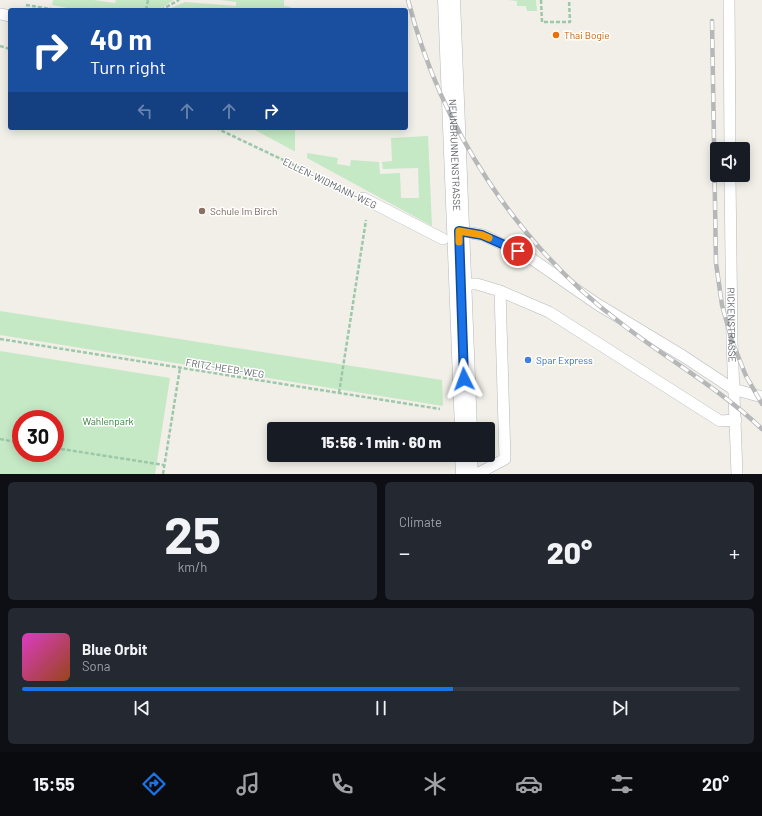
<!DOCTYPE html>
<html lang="en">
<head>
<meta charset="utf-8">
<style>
  body { margin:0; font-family:Barlow,sans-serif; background:#242831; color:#f1f3f6; height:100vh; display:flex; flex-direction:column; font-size:15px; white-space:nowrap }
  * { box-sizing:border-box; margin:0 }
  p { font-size:13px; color:#9ea1a6 }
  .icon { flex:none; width:22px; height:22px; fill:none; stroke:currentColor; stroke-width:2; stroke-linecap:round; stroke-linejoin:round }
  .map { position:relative; height:474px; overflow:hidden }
  .side { display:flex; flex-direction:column; gap:8px; padding:8px; background:#0d0f14; flex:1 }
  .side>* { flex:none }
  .banner { position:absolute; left:8px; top:8px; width:400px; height:122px; border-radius:4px; box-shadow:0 2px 10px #0003; background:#1a4fa0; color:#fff; overflow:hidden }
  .controls { position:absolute; left:710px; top:142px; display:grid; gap:8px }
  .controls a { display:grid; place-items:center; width:40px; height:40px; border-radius:4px; background:#171b24; box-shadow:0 2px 10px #0003; font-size:20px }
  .speed { position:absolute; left:12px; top:410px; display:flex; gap:8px; font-size:20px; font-weight:700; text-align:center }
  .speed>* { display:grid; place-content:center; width:52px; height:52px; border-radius:50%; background:#171b24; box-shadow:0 2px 10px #0003; line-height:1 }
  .speed .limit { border:6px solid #d22; background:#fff; color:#111 }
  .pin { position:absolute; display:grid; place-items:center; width:34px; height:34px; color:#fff; margin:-17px; border:2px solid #fff; border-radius:50%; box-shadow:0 1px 4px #0007 }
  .me { position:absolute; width:44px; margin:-22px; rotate:357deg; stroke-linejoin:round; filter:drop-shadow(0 0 3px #0008) }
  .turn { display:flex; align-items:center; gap:14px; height:84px; padding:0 16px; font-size:18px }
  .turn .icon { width:52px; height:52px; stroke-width:2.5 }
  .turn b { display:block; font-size:28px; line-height:34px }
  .lanes { display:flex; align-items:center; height:38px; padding:0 16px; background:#0003; justify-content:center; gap:20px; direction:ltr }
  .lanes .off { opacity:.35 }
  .big { font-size:30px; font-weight:800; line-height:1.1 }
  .side .card { flex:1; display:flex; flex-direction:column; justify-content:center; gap:6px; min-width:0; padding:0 14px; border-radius:6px; background:#242831 }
  .side .dial { align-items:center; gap:0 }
  .dial b { font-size:52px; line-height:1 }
  .song { display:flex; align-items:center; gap:12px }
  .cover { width:48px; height:48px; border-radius:6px; background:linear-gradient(135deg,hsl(310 70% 55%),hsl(20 70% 35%)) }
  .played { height:4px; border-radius:2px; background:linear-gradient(90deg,#1a73e8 60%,#363941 60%) }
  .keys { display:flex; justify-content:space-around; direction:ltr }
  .heat { display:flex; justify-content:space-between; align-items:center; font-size:22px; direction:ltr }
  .side .tiles { flex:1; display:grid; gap:8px; grid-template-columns:1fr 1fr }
  .card:last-child { grid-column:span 2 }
  .trip { position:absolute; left:267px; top:422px; width:228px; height:40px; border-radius:4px; background:#171b24; box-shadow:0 2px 10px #0003; font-weight:800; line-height:40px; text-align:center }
  .tabs { display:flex; height:64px; justify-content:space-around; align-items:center; background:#090b0e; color:#9ea1a6 }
  .tabs .icon { width:28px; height:28px }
  .tabs .selected { color:#1a73e8 }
  .tabs b { font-size:18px; color:#f1f3f6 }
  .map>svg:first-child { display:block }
</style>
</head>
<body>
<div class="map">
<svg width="762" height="474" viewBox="0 0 762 474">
  <rect width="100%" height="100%" fill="#f1efe8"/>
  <path fill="#c5e8c5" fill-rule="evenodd" d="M 53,0 L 93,0 L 115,3 L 116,0 L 174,0 L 158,10 L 67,10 L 67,8 L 52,5 Z
    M 220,0 L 284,0 L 284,6 L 291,7 L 290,10 L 166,10 L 185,2 L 236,6 L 236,2 Z
    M 507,0 L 536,0 L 537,11 L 527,11 L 526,6 L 517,6 L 517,1 Z
    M 251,128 L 295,128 L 295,151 L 294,151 Z
    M 428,136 L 432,226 L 307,158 L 307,153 L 338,158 L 337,164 L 350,166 L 351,160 L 379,162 L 380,174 L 400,173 L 401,198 L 419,198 L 418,168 L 383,169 L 382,162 L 392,161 L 391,138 Z
    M 0,311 L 442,380 L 443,406 L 0,335 Z
    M 0,351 L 170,378 L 155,474 L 0,474 ZM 21,419 L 55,419 L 55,453 L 21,453 Z"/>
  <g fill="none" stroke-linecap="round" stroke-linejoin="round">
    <defs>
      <g id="lane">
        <path d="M 729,0 L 730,149"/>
        <path d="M 0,14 L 10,16"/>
        <path id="s1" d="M 730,175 L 732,341 L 737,474"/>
        <path d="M 363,198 L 443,239"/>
        <path d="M 459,231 L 483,235 L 529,257 L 597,304 L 683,356 L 733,389 L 762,397"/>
        <path d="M 460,284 L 477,284 L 500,291 L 505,459 L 477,474"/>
        <path d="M 500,291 L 549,312 L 720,421 L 736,420"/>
      </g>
      <g id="street">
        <path id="s2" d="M 449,0 L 466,429"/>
        <path d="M 466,455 L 467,474"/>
      </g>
    </defs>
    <use href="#lane" stroke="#b5b8bc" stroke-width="12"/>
    <use href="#street" stroke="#b5b8bc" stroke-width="23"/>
    <path stroke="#9cc7a9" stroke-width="2.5" stroke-dasharray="4 2" stroke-linecap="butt" d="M 541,0 L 542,22 L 570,22 L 569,0
      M 26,5 L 57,10
      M 146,10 L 148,0
      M 161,10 L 179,0
      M 0,46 L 10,49
      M 216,128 L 346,190
      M 0,339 L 440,409
      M 339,393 L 366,220
      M 0,439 L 21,443
      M 55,448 L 164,465
      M 163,474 L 180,368"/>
    <use href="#lane" stroke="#fff" stroke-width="11"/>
    <use href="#street" stroke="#fff" stroke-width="22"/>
    <defs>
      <path id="rail" d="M 408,0 C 441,128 516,244 622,324 C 668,360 719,388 762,429
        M 712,21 L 716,263 L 722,305 L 732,341 L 746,376 L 762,404"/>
    </defs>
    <use href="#rail" stroke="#b6b7b8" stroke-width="4.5"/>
    <use href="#rail" stroke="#fff" stroke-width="3" stroke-dasharray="9" stroke-linecap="butt"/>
  </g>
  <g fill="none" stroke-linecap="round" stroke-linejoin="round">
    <defs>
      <path id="route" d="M 464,379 L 459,231 L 482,235 L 518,251"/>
    </defs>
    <use href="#route" stroke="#114b97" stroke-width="10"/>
    <use href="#route" stroke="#1a73e8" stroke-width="7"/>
    <path stroke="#f59e0b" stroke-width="7" d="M 459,242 L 459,231 L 482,235 L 489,238"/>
  </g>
  <circle fill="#e8710a" stroke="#fff" stroke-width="1.5" cx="556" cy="35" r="4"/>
  <circle fill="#8d6e63" stroke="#fff" stroke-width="1.5" cx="202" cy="211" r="4"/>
  <circle fill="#3f7fe0" stroke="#fff" stroke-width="1.5" cx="528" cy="360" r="4"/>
  <g text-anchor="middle" stroke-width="3" stroke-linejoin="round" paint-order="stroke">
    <g font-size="10" fill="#c56008" stroke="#fff" text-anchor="start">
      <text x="564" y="39">Thai Bogie</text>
    </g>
    <g font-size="10" fill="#5f6368" stroke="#fff">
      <text dy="4" stroke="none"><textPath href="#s2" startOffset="155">NEUNBRUNNENSTRASSE</textPath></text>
      <text transform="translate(330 183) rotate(26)" y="4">ELLEN-WIDMANN-WEG</text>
      <text dy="4" stroke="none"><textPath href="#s1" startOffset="150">RICKENSTRASSE</textPath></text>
      <text transform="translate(225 368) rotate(9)" y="4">FRITZ-HEEB-WEG</text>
    </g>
    <g font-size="10" fill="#785e54" stroke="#fff" text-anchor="start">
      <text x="210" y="215">Schule Im Birch</text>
    </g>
    <g font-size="10" fill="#366cbe" stroke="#fff" text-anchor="start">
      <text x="536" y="364">Spar Express</text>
    </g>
    <g font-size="10" fill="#348238" stroke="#fff">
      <text x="108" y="425">Wahlenpark</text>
    </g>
  </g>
</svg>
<div class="controls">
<a><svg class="icon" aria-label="sound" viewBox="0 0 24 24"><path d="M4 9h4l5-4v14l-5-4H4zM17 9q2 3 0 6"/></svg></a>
</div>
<div class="speed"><div class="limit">30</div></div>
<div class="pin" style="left:518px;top:251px;background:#d93025"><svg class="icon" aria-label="arrive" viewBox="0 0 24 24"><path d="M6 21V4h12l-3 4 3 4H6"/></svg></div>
<svg class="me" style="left:464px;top:379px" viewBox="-20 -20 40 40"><path d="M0-17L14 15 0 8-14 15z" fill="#1a73e8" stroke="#fff" stroke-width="4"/></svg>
<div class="trip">15:56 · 1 min · 60 m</div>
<div class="banner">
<div class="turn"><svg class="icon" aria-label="right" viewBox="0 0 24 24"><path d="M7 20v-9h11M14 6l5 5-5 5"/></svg><div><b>40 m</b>Turn right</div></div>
<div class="lanes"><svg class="icon off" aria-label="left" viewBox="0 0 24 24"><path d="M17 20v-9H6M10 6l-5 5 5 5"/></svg><svg class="icon off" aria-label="ahead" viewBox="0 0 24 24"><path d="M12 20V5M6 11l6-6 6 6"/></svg><svg class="icon off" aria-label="ahead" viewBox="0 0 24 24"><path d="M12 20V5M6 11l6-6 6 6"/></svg><svg class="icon" aria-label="right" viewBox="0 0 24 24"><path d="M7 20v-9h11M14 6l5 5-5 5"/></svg></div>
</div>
</div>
<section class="side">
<div class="tiles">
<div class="card dial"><b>25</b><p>km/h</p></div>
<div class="card"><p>Climate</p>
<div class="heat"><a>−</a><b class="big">20°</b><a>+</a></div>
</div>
<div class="card">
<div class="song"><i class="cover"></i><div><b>Blue Orbit</b><p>Sona</p></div></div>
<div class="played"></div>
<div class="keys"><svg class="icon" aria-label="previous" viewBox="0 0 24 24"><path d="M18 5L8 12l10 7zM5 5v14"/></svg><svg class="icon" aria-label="pause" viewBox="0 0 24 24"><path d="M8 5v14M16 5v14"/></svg><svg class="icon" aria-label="next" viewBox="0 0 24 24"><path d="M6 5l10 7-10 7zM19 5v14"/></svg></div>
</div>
</div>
</section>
<nav class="tabs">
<b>15:55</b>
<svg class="icon selected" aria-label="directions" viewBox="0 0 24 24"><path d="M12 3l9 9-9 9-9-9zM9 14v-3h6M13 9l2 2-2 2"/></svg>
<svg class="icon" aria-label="music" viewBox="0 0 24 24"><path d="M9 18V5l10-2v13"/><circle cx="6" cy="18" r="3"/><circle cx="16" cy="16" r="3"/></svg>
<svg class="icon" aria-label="phone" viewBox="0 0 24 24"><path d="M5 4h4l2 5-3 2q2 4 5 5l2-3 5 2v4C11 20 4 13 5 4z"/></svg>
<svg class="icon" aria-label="climate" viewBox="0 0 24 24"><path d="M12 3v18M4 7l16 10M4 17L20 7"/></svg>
<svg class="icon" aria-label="car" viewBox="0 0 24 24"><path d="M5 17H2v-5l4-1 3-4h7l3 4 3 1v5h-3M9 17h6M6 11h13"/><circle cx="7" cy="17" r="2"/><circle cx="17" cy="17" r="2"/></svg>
<svg class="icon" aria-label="filters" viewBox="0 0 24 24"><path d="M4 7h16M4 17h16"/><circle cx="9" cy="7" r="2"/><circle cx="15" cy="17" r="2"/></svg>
<b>20°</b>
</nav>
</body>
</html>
